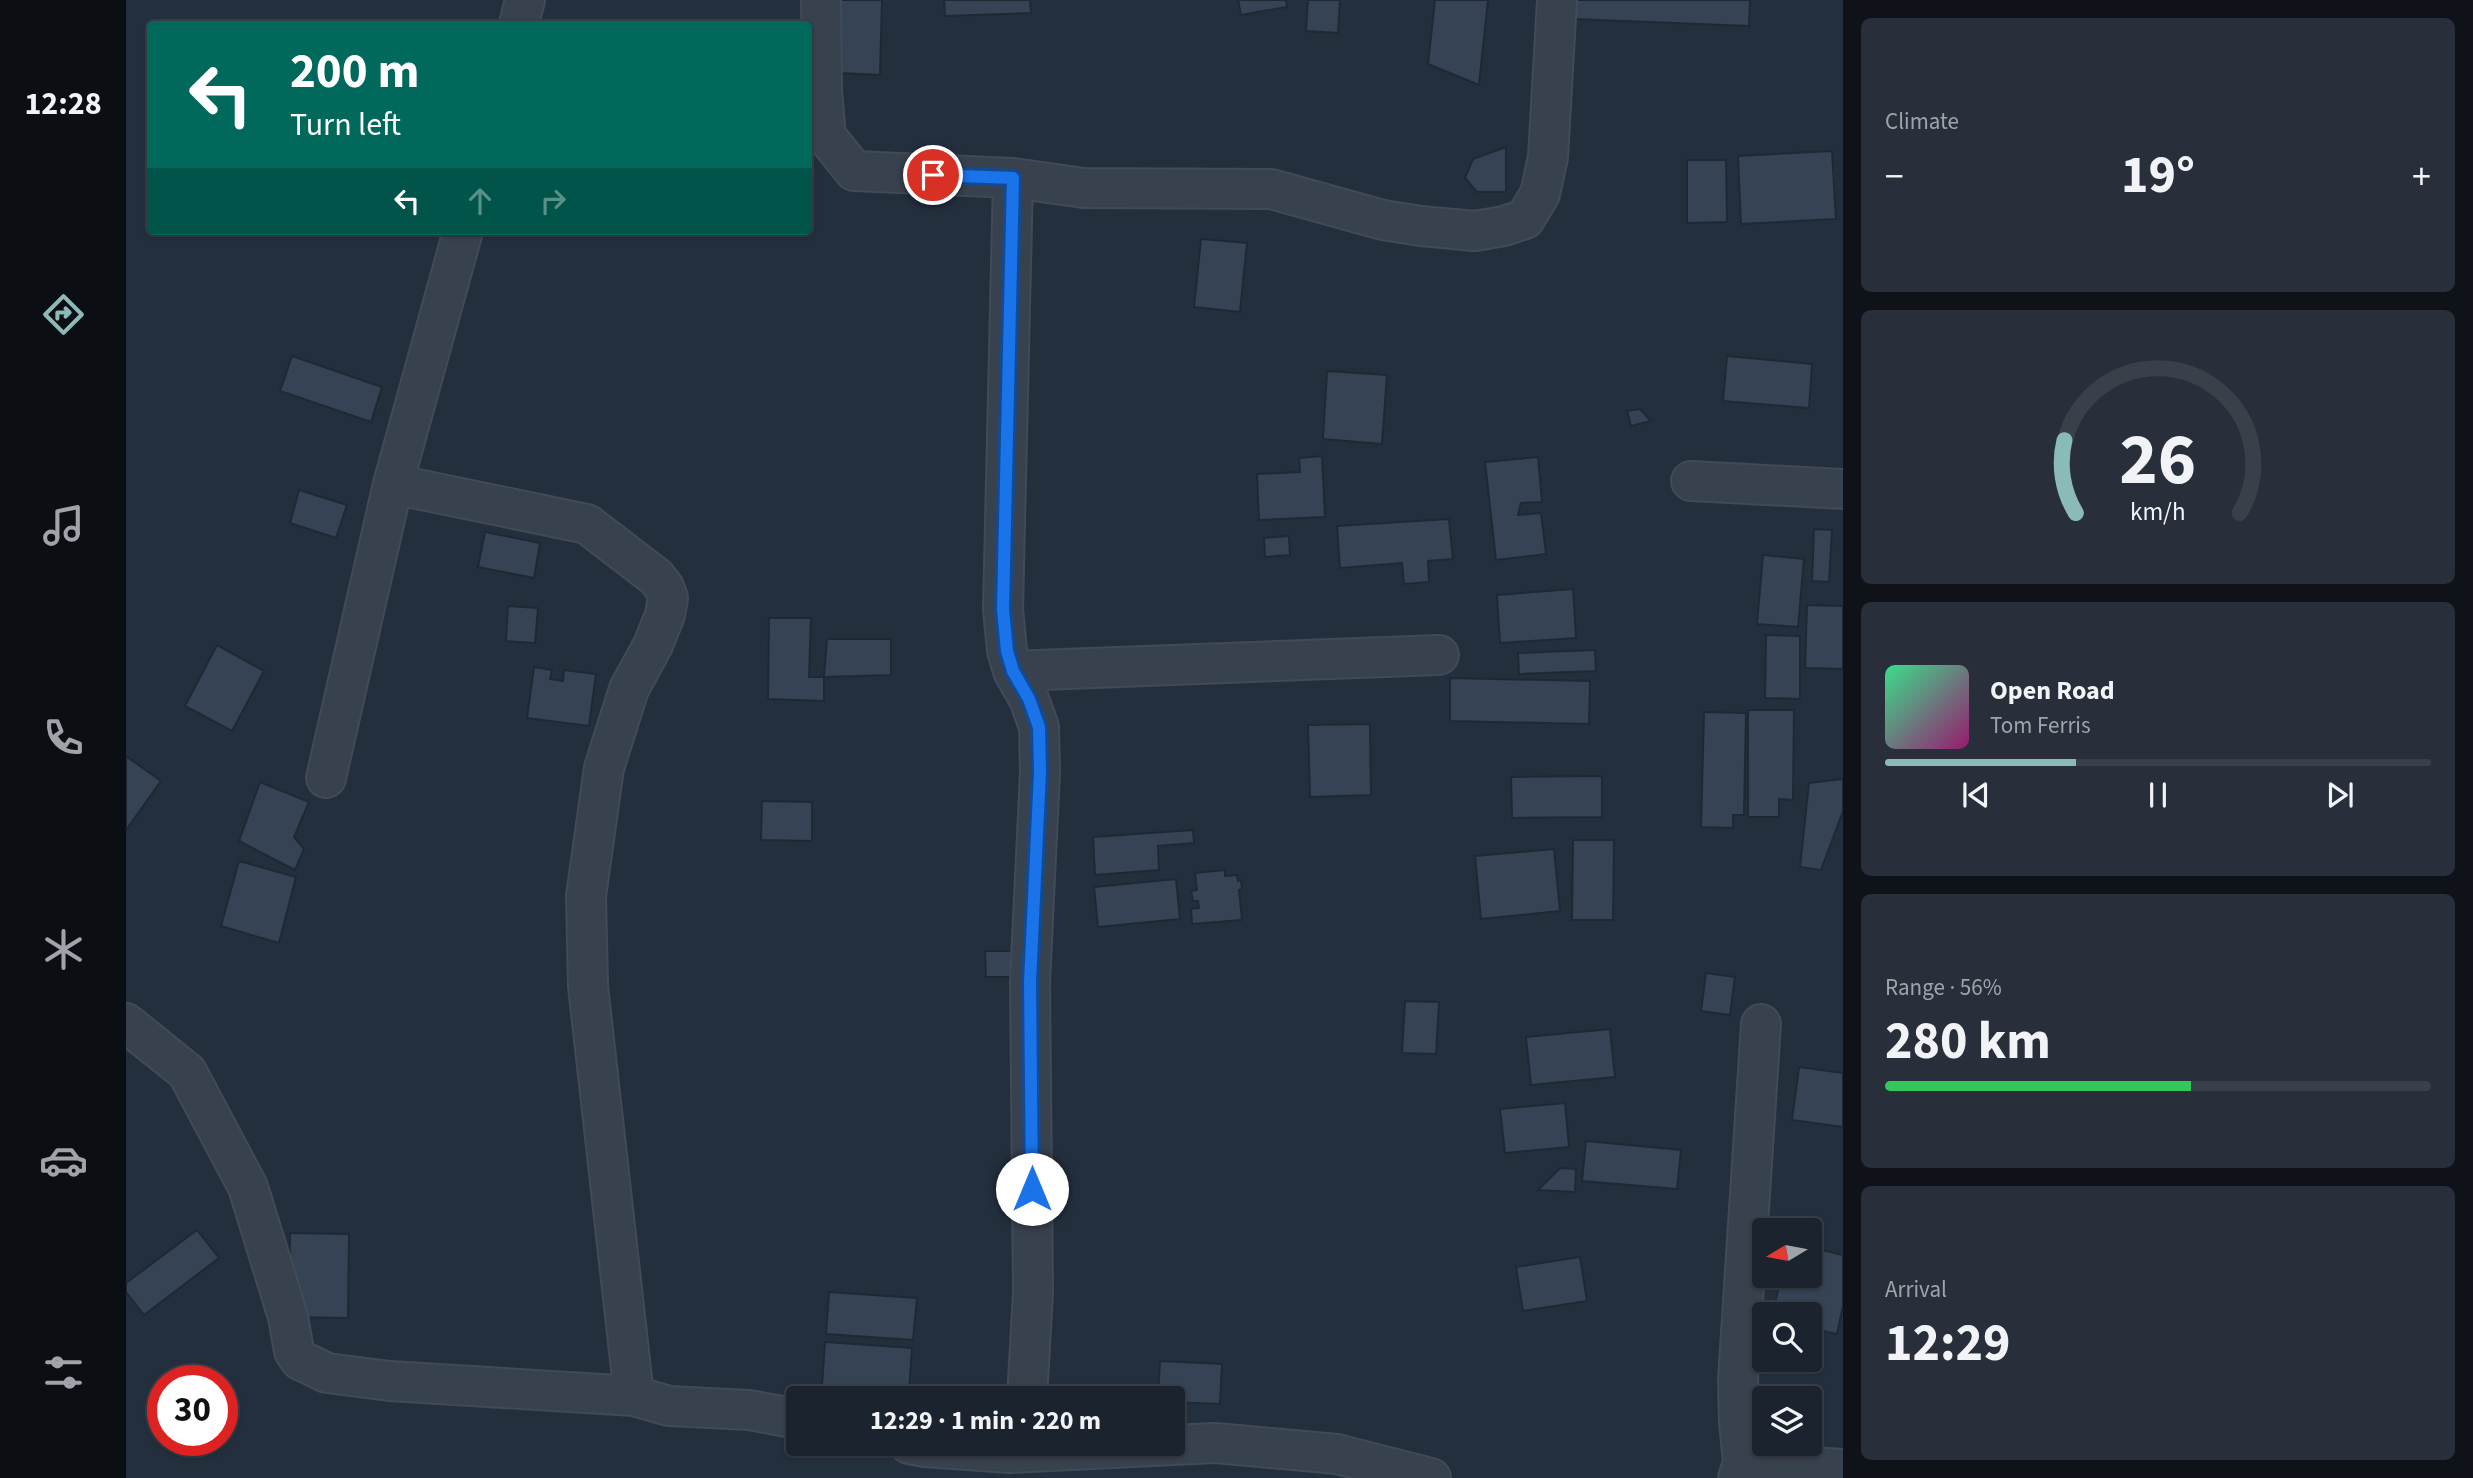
<!DOCTYPE html>
<html lang="en">
<head>
<meta charset="utf-8">
<style>
  body { margin:0; font-family:"Source Sans 3",sans-serif; background:#282f3a; color:#f1f3f6; height:100vh; display:flex; flex-direction:column; font-size:26px; white-space:nowrap }
  * { box-sizing:border-box; margin:0 }
  p { font-size:23px; color:#a0a4aa }
  .icon { flex:none; width:38px; height:38px; fill:none; stroke:currentColor; stroke-width:2; stroke-linecap:round; stroke-linejoin:round }
  .map { position:relative; flex:1; overflow:hidden }
  .panel { display:flex; flex-direction:column; gap:18px; padding:18px; background:#0f1319; width:630px }
  .panel>* { flex:none }
  .hud { position:absolute; left:21px; top:21px; width:665px; height:214px; border-radius:7px; box-shadow:0 2px 5px #0004,0 0 0 2px #39404a; background:#00695c; color:#fff; overflow:hidden }
  .needle { width:46px; rotate:260deg }
  .fabs { position:absolute; left:1626px; top:1218px; display:grid; gap:14px }
  .fabs a { display:grid; place-items:center; width:70px; height:70px; border-radius:7px; background:#1b232e; box-shadow:0 2px 5px #0004,0 0 0 2px #39404a; font-size:35px }
  .speed { position:absolute; left:21px; top:1365px; display:flex; gap:14px; font-size:35px; font-weight:700; text-align:center }
  .speed>* { display:grid; place-content:center; width:91px; height:91px; border-radius:50%; background:#1b232e; box-shadow:0 2px 5px #0004,0 0 0 2px #39404a; line-height:1 }
  .speed .limit { border:10px solid #d22; background:#fff; color:#111 }
  .pin { position:absolute; display:grid; place-items:center; width:60px; height:60px; color:#fff; margin:-30px; border:4px solid #fff; border-radius:50%; box-shadow:0 2px 7px #0007 }
  .me { position:absolute; width:77px; margin:-38px; rotate:0deg; stroke-linejoin:round; filter:drop-shadow(0 0 5px #0008) }
  .turn { display:flex; align-items:center; gap:24px; height:147px; padding:0 28px; font-size:32px }
  .turn .icon { width:91px; height:91px; stroke-width:2.5 }
  .turn b { display:block; font-size:49px; line-height:60px }
  .lanes { display:flex; align-items:center; height:66px; padding:0 28px; background:#0003; justify-content:center; gap:35px; direction:ltr }
  .lanes .off { opacity:.35 }
  .big { font-size:52px; font-weight:700; line-height:1.1 }
  .panel .card { flex:1; display:flex; flex-direction:column; justify-content:center; gap:10px; min-width:0; padding:0 24px; border-radius:10px; background:#282f3a }
  .panel .dial { align-items:center; gap:0 }
  .dial svg { height:182px; overflow:visible; fill:none; stroke:#39404a; stroke-width:7; stroke-linecap:round; text-anchor:middle }
  .dial text { fill:#f1f3f6; stroke:none }
  .song { display:flex; align-items:center; gap:21px }
  .cover { width:84px; height:84px; border-radius:10px; background:linear-gradient(135deg,hsl(150 70% 55%),hsl(320 70% 35%)) }
  .played { height:7px; border-radius:4px; background:linear-gradient(90deg,#8bbbb9 35%,#39404a 35%) }
  .keys { display:flex; justify-content:space-around; direction:ltr }
  .heat { display:flex; justify-content:space-between; align-items:center; font-size:38px; direction:ltr }
  .charge { height:10px; border-radius:5px; background:linear-gradient(90deg,#34c759 56%,#39404a 0) }
  .trip { position:absolute; left:660px; top:1386px; width:399px; height:70px; border-radius:7px; background:#1b232e; box-shadow:0 2px 5px #0004,0 0 0 2px #39404a; font-weight:700; line-height:70px; text-align:center }
  main { display:flex; flex:1; min-height:0 }
  .dock { display:flex; flex-direction:column; width:126px; justify-content:space-around; align-items:center; background:#0b0e12; color:#a0a4aa }
  .dock .icon { width:49px; height:49px }
  .dock .on { color:#8bbbb9 }
  .dock b { font-size:32px; color:#f1f3f6 }
  .map>svg:first-child { display:block }
</style>
</head>
<body>
<main>
<nav class="dock">
<b>12:28</b>
<svg class="icon on" aria-label="directions" viewBox="0 0 24 24"><path d="M12 3l9 9-9 9-9-9zM9 14v-3h6M13 9l2 2-2 2"/></svg>
<svg class="icon" aria-label="music" viewBox="0 0 24 24"><path d="M9 18V5l10-2v13"/><circle cx="6" cy="18" r="3"/><circle cx="16" cy="16" r="3"/></svg>
<svg class="icon" aria-label="phone" viewBox="0 0 24 24"><path d="M5 4h4l2 5-3 2q2 4 5 5l2-3 5 2v4C11 20 4 13 5 4z"/></svg>
<svg class="icon" aria-label="climate" viewBox="0 0 24 24"><path d="M12 3v18M4 7l16 10M4 17L20 7"/></svg>
<svg class="icon" aria-label="car" viewBox="0 0 24 24"><path d="M5 17H2v-5l4-1 3-4h7l3 4 3 1v5h-3M9 17h6M6 11h13"/><circle cx="7" cy="17" r="2"/><circle cx="17" cy="17" r="2"/></svg>
<svg class="icon" aria-label="filters" viewBox="0 0 24 24"><path d="M4 7h16M4 17h16"/><circle cx="9" cy="7" r="2"/><circle cx="15" cy="17" r="2"/></svg>
</nav>
<div class="map">
<svg width="1717" height="1478" viewBox="0 0 1717 1478">
  <rect width="100%" height="100%" fill="#242f3e"/>
  <path fill="#364354" stroke="#1f2835" stroke-width="2" d="M 714,0 L 756,0 L 754,75 L 712,73 Z
    M 818,0 L 904,0 L 905,13 L 819,16 Z
    M 1112,0 L 1160,0 L 1161,7 L 1115,15 Z
    M 1182,0 L 1214,0 L 1212,33 L 1180,31 Z
    M 1309,0 L 1362,0 L 1353,85 L 1302,64 Z
    M 1449,0 L 1624,0 L 1623,26 L 1448,19 Z
    M 1380,147 L 1380,192 L 1351,192 L 1339,178 L 1347,159 Z
    M 1706,151 L 1710,219 L 1615,224 L 1612,156 Z
    M 1561,160 L 1600,160 L 1601,222 L 1561,223 Z
    M 1075,239 L 1121,243 L 1114,312 L 1068,307 Z
    M 166,356 L 256,387 L 245,422 L 154,391 Z
    M 1601,356 L 1686,364 L 1683,408 L 1597,401 Z
    M 1201,371 L 1261,375 L 1256,444 L 1197,439 Z
    M 1514,409 L 1525,421 L 1505,426 L 1501,411 Z
    M 1196,456 L 1199,517 L 1133,520 L 1131,474 L 1174,472 L 1173,458 Z
    M 1412,457 L 1416,502 L 1395,503 L 1392,515 L 1415,513 L 1420,554 L 1370,560 L 1359,462 Z
    M 173,490 L 221,505 L 210,538 L 164,523 Z
    M 1323,519 L 1327,559 L 1302,561 L 1303,582 L 1278,584 L 1276,563 L 1214,568 L 1211,526 Z
    M 1688,529 L 1706,530 L 1703,582 L 1686,581 Z
    M 359,532 L 414,543 L 408,578 L 352,567 Z
    M 1163,536 L 1164,555 L 1139,557 L 1138,538 Z
    M 1637,555 L 1678,559 L 1672,627 L 1631,624 Z
    M 1447,589 L 1450,638 L 1374,643 L 1371,595 Z
    M 1681,605 L 1717,606 L 1717,669 L 1679,668 Z
    M 382,606 L 412,608 L 409,643 L 380,641 Z
    M 643,618 L 685,618 L 683,677 L 698,677 L 698,701 L 642,699 Z
    M 1640,635 L 1674,636 L 1674,699 L 1639,698 Z
    M 701,639 L 765,639 L 765,675 L 698,677 Z
    M 91,645 L 138,671 L 106,731 L 59,706 Z
    M 1469,650 L 1470,671 L 1393,674 L 1392,653 Z
    M 408,667 L 426,670 L 424,679 L 437,681 L 438,670 L 470,674 L 463,726 L 401,718 Z
    M 1324,678 L 1464,681 L 1463,724 L 1324,721 Z
    M 1622,710 L 1668,710 L 1667,800 L 1653,799 L 1653,817 L 1622,817 Z
    M 1578,712 L 1620,713 L 1618,815 L 1607,815 L 1607,828 L 1575,827 Z
    M 1244,724 L 1245,795 L 1184,797 L 1182,725 Z
    M 0,756 L 35,781 L 0,830 Z
    M 1476,776 L 1476,817 L 1386,818 L 1385,777 Z
    M 1717,779 L 1717,811 L 1695,870 L 1674,867 L 1683,783 Z
    M 134,782 L 183,802 L 168,837 L 178,849 L 169,870 L 113,841 Z
    M 636,801 L 686,802 L 686,841 L 635,840 Z
    M 1067,830 L 1068,843 L 1032,846 L 1033,870 L 969,875 L 967,837 Z
    M 1447,840 L 1488,840 L 1487,920 L 1446,920 Z
    M 1428,849 L 1434,911 L 1355,919 L 1349,856 Z
    M 113,861 L 170,877 L 153,943 L 95,926 Z
    M 1099,870 L 1099,876 L 1111,875 L 1112,881 L 1115,880 L 1116,889 L 1113,890 L 1116,920 L 1066,924 L 1065,909 L 1073,908 L 1072,901 L 1067,901 L 1065,891 L 1071,890 L 1069,873 Z
    M 1050,879 L 1054,919 L 972,927 L 968,887 Z
    M 859,951 L 889,951 L 888,977 L 860,977 Z
    M 1580,973 L 1609,977 L 1604,1015 L 1575,1011 Z
    M 1279,1001 L 1313,1002 L 1310,1054 L 1276,1053 Z
    M 1484,1029 L 1489,1077 L 1405,1085 L 1400,1037 Z
    M 1673,1067 L 1717,1073 L 1717,1127 L 1666,1120 Z
    M 1439,1103 L 1443,1147 L 1379,1153 L 1374,1109 Z
    M 1460,1141 L 1555,1150 L 1551,1189 L 1456,1181 Z
    M 1434,1168 L 1450,1169 L 1449,1192 L 1412,1190 Z
    M 71,1230 L 93,1258 L 18,1315 L 0,1292 L 0,1283 Z
    M 164,1233 L 223,1234 L 222,1318 L 163,1317 Z
    M 1684,1247 L 1717,1255 L 1717,1306 L 1711,1334 L 1684,1328 L 1684,1314 L 1647,1314 L 1655,1276 L 1684,1276 Z
    M 1454,1257 L 1461,1301 L 1397,1311 L 1390,1267 Z
    M 703,1292 L 791,1298 L 787,1340 L 700,1334 Z
    M 699,1342 L 786,1348 L 783,1391 L 696,1385 Z
    M 1034,1361 L 1096,1364 L 1094,1404 L 1046,1402 L 1046,1398 L 1032,1398 Z"/>
  <g fill="none" stroke-linecap="round" stroke-linejoin="round">
    <defs>
      <path id="minor" d="M 695,0 L 696,91 L 700,136 L 728,171 L 887,178 L 958,188 L 1145,189 L 1257,220 L 1295,226 L 1349,231 L 1378,226 L 1399,219 L 1414,194 L 1422,157 L 1431,0
        M 393,24 L 399,0
        M 887,178 L 877,609 L 881,651 L 887,671 L 903,699 L 913,727 L 914,772 L 904,982 L 907,1293 L 901,1398
        M 1565,481 L 1717,489
        M 267,484 L 461,524 L 530,577 L 538,587 L 542,598 L 539,615 L 527,645 L 503,689 L 478,768 L 460,896 L 462,986 L 508,1396
        M 887,671 L 1313,655
        M 200,778 L 267,484 L 337,231
        M 0,1023 L 61,1072 L 122,1187 L 162,1317 L 168,1351 L 174,1360 L 201,1373 L 264,1381 L 508,1396 L 543,1406 L 623,1410 L 672,1419
        M 783,1444 L 799,1447 L 883,1453 L 1089,1443 L 1211,1454 L 1305,1478
        M 1617,1463 L 1613,1422 L 1612,1379 L 1635,1024
        M 1612,1478 L 1617,1463 L 1717,1469"/>
    </defs>
    <use href="#minor" stroke="#414a57" stroke-width="42"/>
    <use href="#minor" stroke="#38414e" stroke-width="38"/>
  </g>
  <g fill="none" stroke-linecap="round" stroke-linejoin="round">
    <defs>
      <path id="route" d="M 807,175 L 887,178 L 877,609 L 881,651 L 887,671 L 903,699 L 913,727 L 914,772 L 904,982 L 906,1189"/>
    </defs>
    <use href="#route" stroke="#114b97" stroke-width="18"/>
    <use href="#route" stroke="#1a73e8" stroke-width="12"/>
  </g>
</svg>
<div class="fabs">
<a><svg class="needle" viewBox="-14 -14 28 28"><path d="M0-13l5 13h-10z" fill="#e53935"/><path d="M0 13l5-13h-10z" fill="#a0a4aa"/></svg></a>
<a><svg class="icon" aria-label="search" viewBox="0 0 24 24"><circle cx="10" cy="10" r="6"/><path d="M15 15l6 6"/></svg></a>
<a><svg class="icon" aria-label="layers" viewBox="0 0 24 24"><path d="M12 4l9 5-9 5-9-5zM3 14l9 5 9-5"/></svg></a>
</div>
<div class="speed"><div class="limit">30</div></div>
<div class="pin" style="left:807px;top:175px;background:#d93025"><svg class="icon" aria-label="arrive" viewBox="0 0 24 24"><path d="M6 21V4h12l-3 4 3 4H6"/></svg></div>
<svg class="me" style="left:906px;top:1189px" viewBox="-20 -20 40 40"><circle r="19" fill="#fff"/><path d="M0-13L10 11 0 6-10 11z" fill="#1a73e8"/></svg>
<div class="trip">12:29 · 1 min · 220 m</div>
<div class="hud">
<div class="turn"><svg class="icon" aria-label="left" viewBox="0 0 24 24"><path d="M17 20v-9H6M10 6l-5 5 5 5"/></svg><div><b>200 m</b>Turn left</div></div>
<div class="lanes"><svg class="icon" aria-label="left" viewBox="0 0 24 24"><path d="M17 20v-9H6M10 6l-5 5 5 5"/></svg><svg class="icon off" aria-label="ahead" viewBox="0 0 24 24"><path d="M12 20V5M6 11l6-6 6 6"/></svg><svg class="icon off" aria-label="right" viewBox="0 0 24 24"><path d="M7 20v-9h11M14 6l5 5-5 5"/></svg></div>
</div>
</div>
<section class="panel">
<div class="card"><p>Climate</p>
<div class="heat"><a>−</a><b class="big">19°</b><a>+</a></div>
</div>
<div class="card dial"><svg viewBox="0 0 100 80">
<path d="M14 69A42 42 0 1 1 86 69"/>
<path d="M14 69A42 42 0 0 1 9 37" stroke="#8bbbb9"/>
<text x="50" y="56" font-size="32" font-weight="700">26</text>
<text x="50" y="72" font-size="11">km/h</text>
</svg></div>
<div class="card">
<div class="song"><i class="cover"></i><div><b>Open Road</b><p>Tom Ferris</p></div></div>
<div class="played"></div>
<div class="keys"><svg class="icon" aria-label="previous" viewBox="0 0 24 24"><path d="M18 5L8 12l10 7zM5 5v14"/></svg><svg class="icon" aria-label="pause" viewBox="0 0 24 24"><path d="M8 5v14M16 5v14"/></svg><svg class="icon" aria-label="next" viewBox="0 0 24 24"><path d="M6 5l10 7-10 7zM19 5v14"/></svg></div>
</div>
<div class="card"><p>Range · 56%</p><b class="big">280 km</b><div class="charge"></div></div>
<div class="card"><p>Arrival</p><b class="big">12:29</b></div>
</section>
</main>
</body>
</html>
